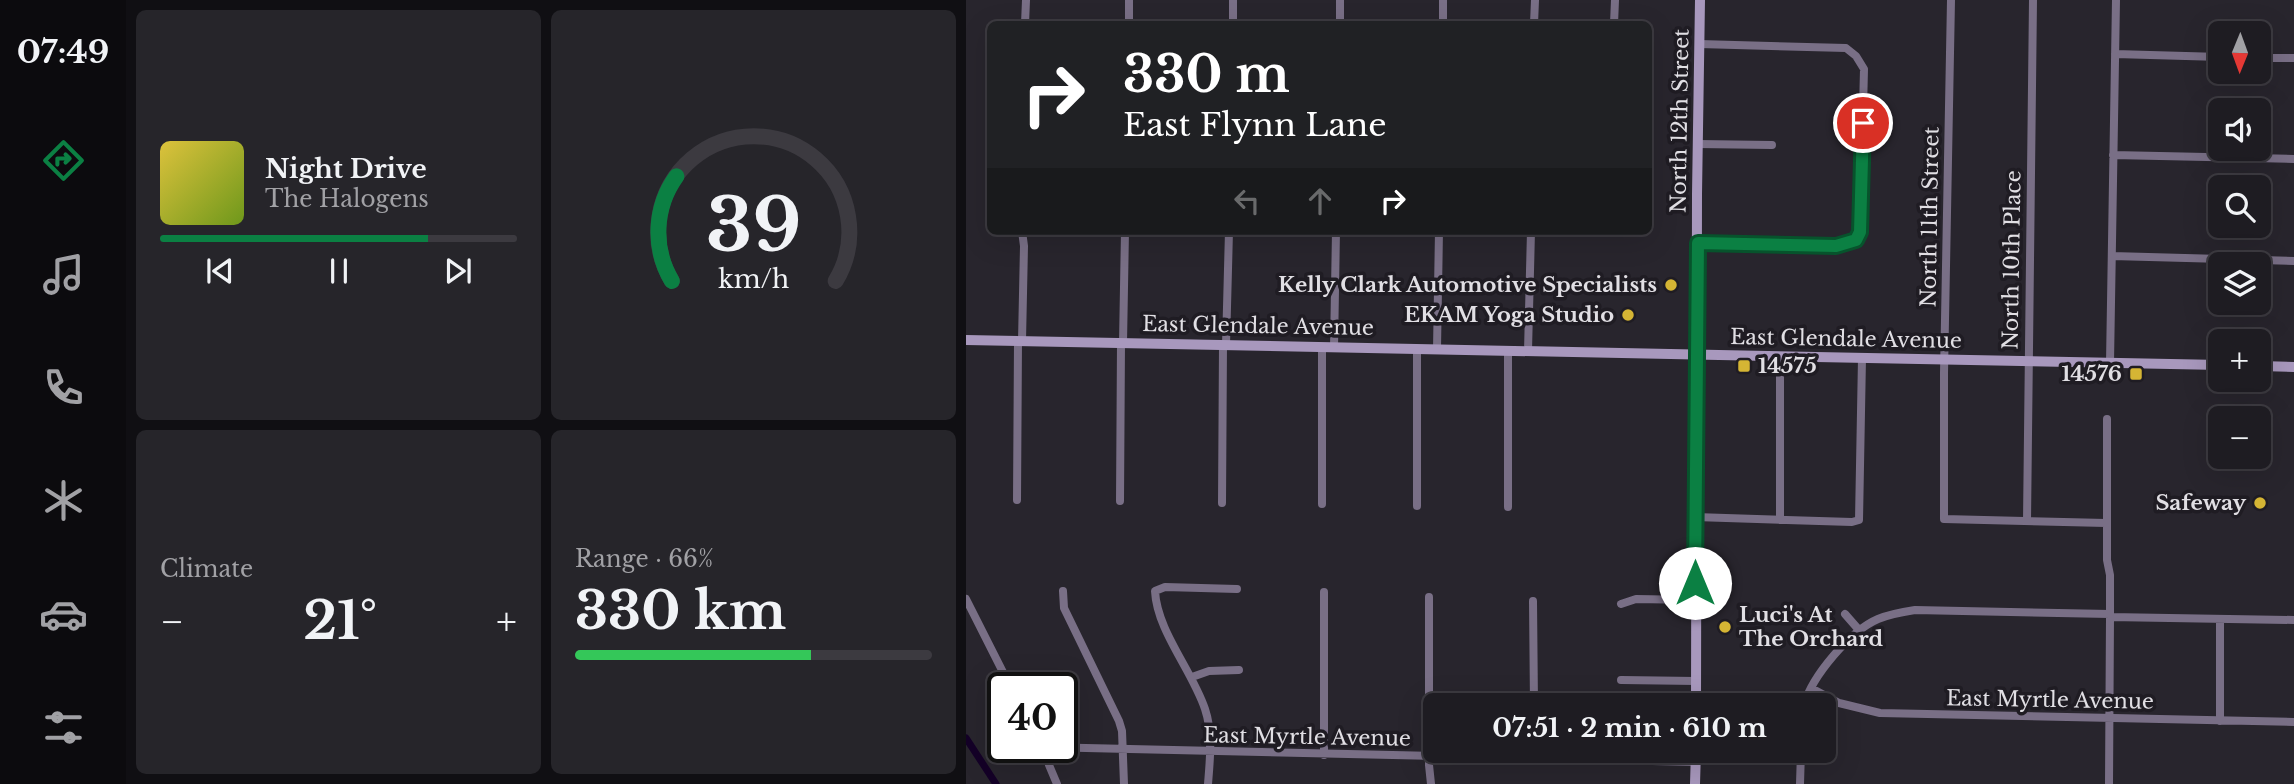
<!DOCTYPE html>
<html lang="en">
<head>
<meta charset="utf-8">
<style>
  body { margin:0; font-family:"Libre Baskerville",serif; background:#26252a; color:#f1f3f6; height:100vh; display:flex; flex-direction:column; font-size:26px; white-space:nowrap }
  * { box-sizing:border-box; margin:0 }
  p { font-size:23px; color:#a1a1a5 }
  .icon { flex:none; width:38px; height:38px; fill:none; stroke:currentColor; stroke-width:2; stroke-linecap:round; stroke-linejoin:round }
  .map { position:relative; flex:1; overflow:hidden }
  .drawer { display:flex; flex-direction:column; gap:10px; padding:10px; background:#100f13; width:840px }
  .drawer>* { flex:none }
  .hud { position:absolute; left:21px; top:21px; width:665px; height:214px; border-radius:10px; box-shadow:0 7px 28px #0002,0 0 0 2px #3c3a40; background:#202124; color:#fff; overflow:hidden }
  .needle { width:46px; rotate:181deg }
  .fabs { position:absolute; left:1242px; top:21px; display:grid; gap:14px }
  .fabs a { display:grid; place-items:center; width:63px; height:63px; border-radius:10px; background:#1e1c22; box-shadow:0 7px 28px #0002,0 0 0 2px #3c3a40; font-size:35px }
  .speed { position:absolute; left:21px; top:672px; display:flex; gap:14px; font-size:35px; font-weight:700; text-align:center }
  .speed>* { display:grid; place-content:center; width:91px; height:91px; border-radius:50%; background:#1e1c22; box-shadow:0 7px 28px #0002,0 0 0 2px #3c3a40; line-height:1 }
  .speed .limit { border:4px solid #111; border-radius:10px; background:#fff; color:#111 }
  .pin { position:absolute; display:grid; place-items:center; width:60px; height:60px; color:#fff; margin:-30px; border:4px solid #fff; border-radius:50%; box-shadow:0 2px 7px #0007 }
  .me { position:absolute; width:77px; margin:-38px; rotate:0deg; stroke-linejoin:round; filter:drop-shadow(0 0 5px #0008) }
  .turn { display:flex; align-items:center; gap:24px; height:147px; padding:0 21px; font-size:32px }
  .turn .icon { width:91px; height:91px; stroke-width:2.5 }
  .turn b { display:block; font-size:49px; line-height:60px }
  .lanes { display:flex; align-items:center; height:66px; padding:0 21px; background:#0003; justify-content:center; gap:35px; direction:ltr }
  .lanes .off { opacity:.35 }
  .big { font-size:52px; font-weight:700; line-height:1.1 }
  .drawer .widget { flex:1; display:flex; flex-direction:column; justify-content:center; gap:10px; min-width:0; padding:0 24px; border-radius:10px; background:#26252a }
  .drawer .dial { align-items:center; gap:0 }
  .dial svg { height:182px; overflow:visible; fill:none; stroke:#3c3a40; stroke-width:7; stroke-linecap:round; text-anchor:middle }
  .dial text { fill:#f1f3f6; stroke:none }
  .song { display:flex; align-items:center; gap:21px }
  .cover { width:84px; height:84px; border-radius:10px; background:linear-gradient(135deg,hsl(50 70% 55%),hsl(80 70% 35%)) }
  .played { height:7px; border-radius:4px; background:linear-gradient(90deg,#0b8043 75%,#3c3a40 75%) }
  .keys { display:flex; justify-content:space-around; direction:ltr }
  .heat { display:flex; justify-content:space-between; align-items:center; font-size:38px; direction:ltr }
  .charge { height:10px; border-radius:5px; background:linear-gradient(90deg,#34c759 66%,#3c3a40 0) }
  .drawer .tiles { flex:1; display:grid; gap:10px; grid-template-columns:repeat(2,1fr) }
  .trip { position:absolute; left:457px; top:693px; width:413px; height:70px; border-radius:10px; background:#1e1c22; box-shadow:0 7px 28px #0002,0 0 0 2px #3c3a40; font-weight:700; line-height:70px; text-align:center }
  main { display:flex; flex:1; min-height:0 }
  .menu { display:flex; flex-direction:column; width:126px; justify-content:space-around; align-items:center; background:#0c0b0e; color:#a1a1a5 }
  .menu .icon { width:49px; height:49px }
  .menu .current { color:#0b8043 }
  .menu b { font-size:32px; color:#f1f3f6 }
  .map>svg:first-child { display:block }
</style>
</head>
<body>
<main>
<nav class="menu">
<b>07:49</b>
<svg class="icon current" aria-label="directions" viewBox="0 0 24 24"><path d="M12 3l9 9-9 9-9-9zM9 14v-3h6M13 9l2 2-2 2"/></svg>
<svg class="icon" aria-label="music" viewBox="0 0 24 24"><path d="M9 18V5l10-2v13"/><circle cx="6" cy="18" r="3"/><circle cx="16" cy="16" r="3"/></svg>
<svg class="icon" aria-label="phone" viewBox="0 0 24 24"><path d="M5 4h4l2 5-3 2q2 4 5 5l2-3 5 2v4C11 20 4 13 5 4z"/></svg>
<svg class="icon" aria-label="climate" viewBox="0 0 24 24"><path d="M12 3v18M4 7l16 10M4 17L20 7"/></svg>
<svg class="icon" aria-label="car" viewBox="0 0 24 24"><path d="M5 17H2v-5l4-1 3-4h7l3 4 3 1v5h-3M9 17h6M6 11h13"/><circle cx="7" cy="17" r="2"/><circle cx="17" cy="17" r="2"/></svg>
<svg class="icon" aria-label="filters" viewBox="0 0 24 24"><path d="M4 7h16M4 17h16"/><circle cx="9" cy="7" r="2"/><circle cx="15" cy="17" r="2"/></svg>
</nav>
<section class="drawer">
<div class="tiles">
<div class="widget">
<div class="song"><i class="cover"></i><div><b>Night Drive</b><p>The Halogens</p></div></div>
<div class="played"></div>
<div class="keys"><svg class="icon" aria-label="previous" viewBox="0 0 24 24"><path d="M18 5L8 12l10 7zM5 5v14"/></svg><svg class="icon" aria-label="pause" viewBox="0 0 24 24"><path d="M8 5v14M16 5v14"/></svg><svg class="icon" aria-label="next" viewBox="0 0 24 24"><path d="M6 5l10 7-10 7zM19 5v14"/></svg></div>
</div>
<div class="widget dial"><svg viewBox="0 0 100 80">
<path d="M14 69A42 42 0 1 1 86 69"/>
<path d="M14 69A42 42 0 0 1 16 23" stroke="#0b8043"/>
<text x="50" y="56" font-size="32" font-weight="700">39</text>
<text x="50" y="72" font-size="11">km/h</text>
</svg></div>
<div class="widget"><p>Climate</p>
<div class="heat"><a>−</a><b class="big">21°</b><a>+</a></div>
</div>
<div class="widget"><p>Range · 66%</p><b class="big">330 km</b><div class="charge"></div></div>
</div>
</section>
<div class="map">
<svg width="1328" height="784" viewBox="0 0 1328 784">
  <rect width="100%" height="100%" fill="#28252d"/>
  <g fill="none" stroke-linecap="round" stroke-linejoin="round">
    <path stroke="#140027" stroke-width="7" d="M 0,738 L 30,784"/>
    <path stroke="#796f86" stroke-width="8" d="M 985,0 L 978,373 L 978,519 L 1140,523
      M 59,24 L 60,0
      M 163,24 L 163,0
      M 267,24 L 267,0
      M 374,24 L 374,0
      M 477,24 L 477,0
      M 568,24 L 569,0
      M 648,24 L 649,0
      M 1149,54 L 1255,57
      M 1293,58 L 1328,58
      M 731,144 L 806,145
      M 1147,155 L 1328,159
      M 56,231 L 58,246 L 56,341
      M 732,243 L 870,246 L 890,240 L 894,232 L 898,69 L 890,56 L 880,48 L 733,44
      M 1146,256 L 1328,261
      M 157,343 L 159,231
      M 260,345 L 263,231
      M 368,348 L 370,231
      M 471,349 L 473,231
      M 542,351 L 542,507
      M 562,351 L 565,231
      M 1144,363 L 1150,0
      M 1141,419 L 1141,560 L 1144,575 L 1144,617 L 1143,784
      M 51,500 L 52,341
      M 154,501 L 155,343
      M 256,503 L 257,345
      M 356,504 L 356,347
      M 451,506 L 451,349
      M 729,517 L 886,522 L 893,520 L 896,358
      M 814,520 L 814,356
      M 1061,521 L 1067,0
      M 97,591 L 98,608 L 153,721 L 156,731 L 158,784
      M 463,597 L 463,765 L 465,784
      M 0,599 L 45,688
      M 567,601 L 568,705
      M 655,604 L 670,599 L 729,600
      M 879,614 L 893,630
      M 1144,617 L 1328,620
      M 226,677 L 243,671 L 273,670
      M 655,680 L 730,681
      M 845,688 L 873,703 L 914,713 L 1328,722
      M 838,705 C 846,676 884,631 912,619 C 924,614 936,612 949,610 L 1144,614
      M 1254,721 L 1254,619
      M 76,747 L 729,762
      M 358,755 L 358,592
      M 729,756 L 835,758
      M 83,765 L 91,784
      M 242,784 C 244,759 247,733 239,709 C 226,670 191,631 189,591 L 199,587 L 271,589
      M 834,784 L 835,751"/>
    <path stroke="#a898bd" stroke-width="10" d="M 0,340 L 1255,365
      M 1293,366 L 1328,367
      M 730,705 L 731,194 L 734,0
      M 729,784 L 730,751"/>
  </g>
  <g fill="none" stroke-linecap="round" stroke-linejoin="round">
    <defs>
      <path id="route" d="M 729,583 L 732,243 L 870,246 L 890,240 L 894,232 L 897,123"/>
    </defs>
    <use href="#route" stroke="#07532c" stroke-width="18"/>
    <use href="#route" stroke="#0b8043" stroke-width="12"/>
  </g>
  <g fill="#d5b534" stroke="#1f1c23" stroke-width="2.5">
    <circle cx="705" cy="285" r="7"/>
    <circle cx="662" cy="315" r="7"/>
    <rect x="771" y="359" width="14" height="14" rx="3.5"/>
    <rect x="1163" y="367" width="14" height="14" rx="3.5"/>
    <circle cx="1294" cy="503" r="7"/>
    <circle cx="759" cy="627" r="7"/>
  </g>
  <g text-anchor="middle" stroke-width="7" stroke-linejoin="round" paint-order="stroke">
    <g font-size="21" fill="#e1dfe4" stroke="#1f1c23">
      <text transform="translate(714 121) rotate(-89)" y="7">North 12th Street</text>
      <text transform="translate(964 217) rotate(-89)" y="7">North 11th Street</text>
      <text transform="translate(1046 260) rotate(-89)" y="7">North 10th Place</text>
      <text transform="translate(292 326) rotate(1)" y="7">East Glendale Avenue</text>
      <text transform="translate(880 339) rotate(1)" y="7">East Glendale Avenue</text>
      <text transform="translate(1084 700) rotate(1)" y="7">East Myrtle Avenue</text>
      <text transform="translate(341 737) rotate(1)" y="7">East Myrtle Avenue</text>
    </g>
    <g font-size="21" font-weight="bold" fill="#e1dfe4" stroke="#1f1c23" text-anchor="end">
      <text x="691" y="292">Kelly Clark Automotive Specialists</text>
      <text x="648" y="322">EKAM Yoga Studio</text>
      <text x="792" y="373" text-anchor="start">14575</text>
      <text x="1156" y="381">14576</text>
      <text x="1280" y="510">Safeway</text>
      <text x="773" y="622" text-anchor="start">Luci's At<tspan x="773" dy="24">The Orchard</tspan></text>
    </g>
  </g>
</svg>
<div class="fabs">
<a><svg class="needle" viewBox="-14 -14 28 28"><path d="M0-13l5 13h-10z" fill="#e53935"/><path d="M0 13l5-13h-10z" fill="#a1a1a5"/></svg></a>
<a><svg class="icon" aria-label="sound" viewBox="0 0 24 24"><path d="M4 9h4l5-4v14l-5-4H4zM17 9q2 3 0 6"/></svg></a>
<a><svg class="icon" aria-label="search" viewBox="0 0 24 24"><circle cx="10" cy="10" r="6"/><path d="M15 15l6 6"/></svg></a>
<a><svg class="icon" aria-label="layers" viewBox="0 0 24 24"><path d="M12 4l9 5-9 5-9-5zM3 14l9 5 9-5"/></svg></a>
<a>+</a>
<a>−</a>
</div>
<div class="speed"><div class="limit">40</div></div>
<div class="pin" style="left:897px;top:123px;background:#d93025"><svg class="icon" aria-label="arrive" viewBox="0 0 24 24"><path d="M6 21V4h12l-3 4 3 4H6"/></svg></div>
<svg class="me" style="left:729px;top:583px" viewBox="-20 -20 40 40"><circle r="19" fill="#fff"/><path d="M0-13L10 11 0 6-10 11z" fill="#0b8043"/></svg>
<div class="trip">07:51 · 2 min · 610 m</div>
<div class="hud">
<div class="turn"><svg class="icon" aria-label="right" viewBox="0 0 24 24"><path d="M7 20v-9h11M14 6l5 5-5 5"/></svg><div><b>330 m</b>East Flynn Lane</div></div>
<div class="lanes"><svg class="icon off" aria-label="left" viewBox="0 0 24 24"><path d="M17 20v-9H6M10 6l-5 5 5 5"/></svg><svg class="icon off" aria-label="ahead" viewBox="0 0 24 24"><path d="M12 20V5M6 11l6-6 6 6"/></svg><svg class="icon" aria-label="right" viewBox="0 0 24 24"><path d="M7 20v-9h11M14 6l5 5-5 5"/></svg></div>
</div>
</div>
</main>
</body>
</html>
